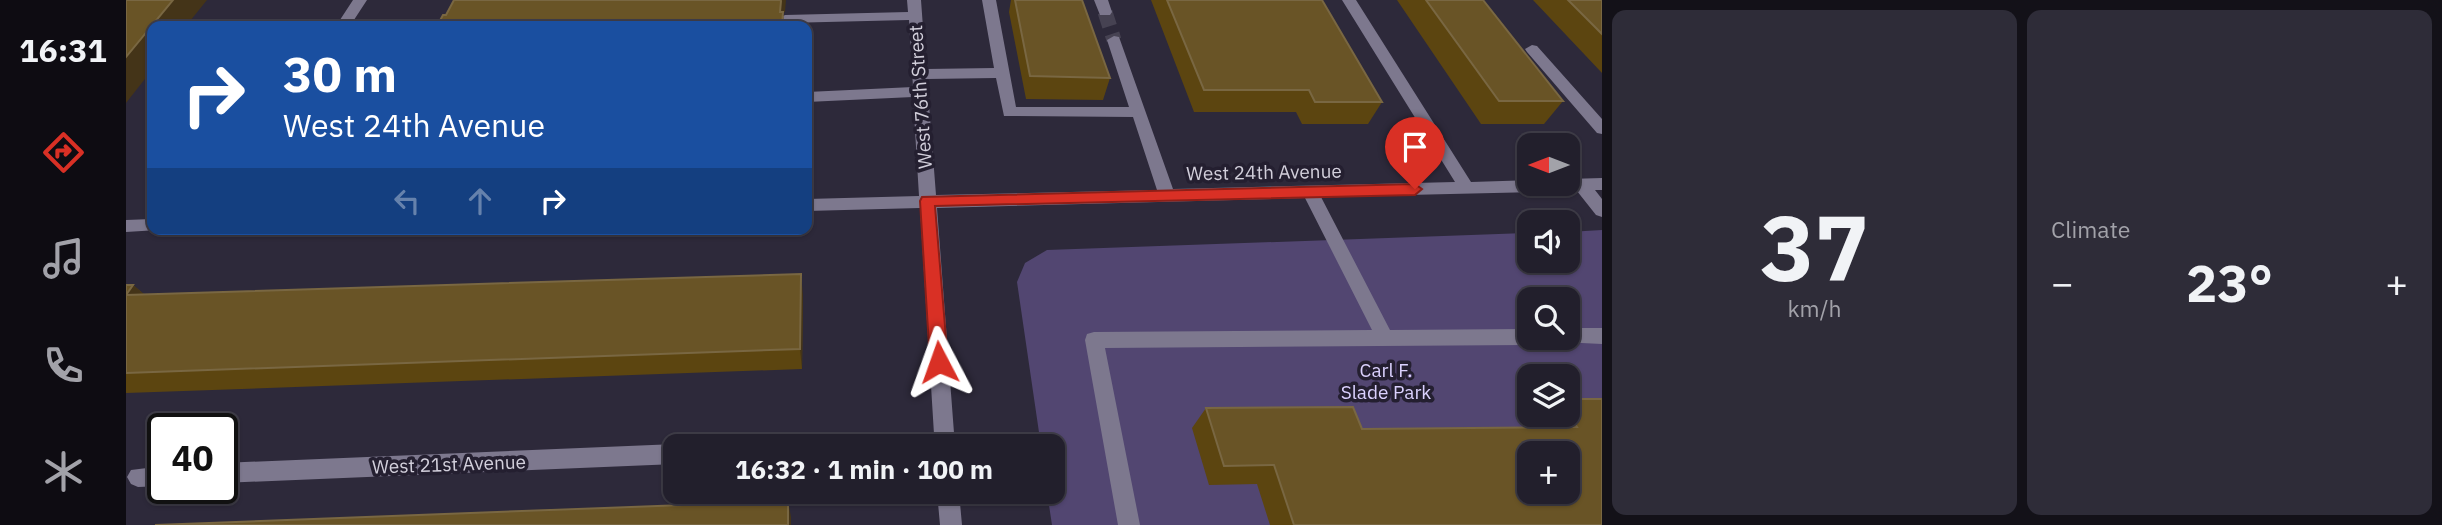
<!DOCTYPE html>
<html lang="en">
<head>
<meta charset="utf-8">
<style>
  body { margin:0; font-family:"IBM Plex Sans",sans-serif; background:#2e2c38; color:#f1f3f6; height:100vh; display:flex; flex-direction:column; font-size:26px; white-space:nowrap }
  * { box-sizing:border-box; margin:0 }
  p { font-size:23px; color:#a2a2a9 }
  .icon { flex:none; width:38px; height:38px; fill:none; stroke:currentColor; stroke-width:2; stroke-linecap:round; stroke-linejoin:round }
  .map { position:relative; flex:1; overflow:hidden }
  .details { display:flex; flex-direction:column; gap:10px; padding:10px; background:#131118; width:840px }
  .details>* { flex:none }
  .banner { position:absolute; left:21px; top:21px; width:665px; height:214px; border-radius:14px; box-shadow:0 2px 5px #0004,0 0 0 2px #3f3d48; background:#1a4fa0; color:#fff; overflow:hidden }
  .needle { width:46px; rotate:270deg }
  .fabs { position:absolute; left:1391px; top:133px; display:grid; gap:14px }
  .fabs a { display:grid; place-items:center; width:63px; height:63px; border-radius:14px; background:#221f2c; box-shadow:0 2px 5px #0004,0 0 0 2px #3f3d48; font-size:35px }
  .speed { position:absolute; left:21px; top:413px; display:flex; gap:14px; font-size:35px; font-weight:700; text-align:center }
  .speed>* { display:grid; place-content:center; width:91px; height:91px; border-radius:50%; background:#221f2c; box-shadow:0 2px 5px #0004,0 0 0 2px #3f3d48; line-height:1 }
  .speed .limit { border:4px solid #111; border-radius:10px; background:#fff; color:#111 }
  .pin { position:absolute; display:grid; place-items:center; width:60px; height:60px; color:#fff; margin:-72px -30px; border-radius:50% 50% 50% 0; rotate:-45deg; box-shadow:0 0 7px #0007 }
  .pin .icon { rotate:45deg }
  .me { position:absolute; width:77px; margin:-38px; rotate:356deg; stroke-linejoin:round; filter:drop-shadow(0 0 5px #0008) }
  .turn { display:flex; align-items:center; gap:24px; height:147px; padding:0 21px; font-size:32px }
  .turn .icon { width:91px; height:91px; stroke-width:2.5 }
  .turn b { display:block; font-size:49px; line-height:60px }
  .lanes { display:flex; align-items:center; height:66px; padding:0 21px; background:#0003; justify-content:center; gap:35px; direction:ltr }
  .lanes .off { opacity:.35 }
  .big { font-size:52px; font-weight:800; line-height:1.1 }
  .details .widget { flex:1; display:flex; flex-direction:column; justify-content:center; gap:10px; min-width:0; padding:0 24px; border-radius:14px; background:#2e2c38 }
  .details .dial { align-items:center; gap:0 }
  .dial b { font-size:91px; line-height:1 }
  .heat { display:flex; justify-content:space-between; align-items:center; font-size:38px; direction:ltr }
  .details .tiles { flex:1; display:grid; gap:10px; grid-template-columns:repeat(2,1fr) }
  .trip { position:absolute; left:537px; top:434px; width:402px; height:70px; border-radius:14px; background:#221f2c; box-shadow:0 2px 5px #0004,0 0 0 2px #3f3d48; font-weight:800; line-height:70px; text-align:center }
  main { display:flex; flex:1; min-height:0 }
  .dock { display:flex; flex-direction:column; width:126px; justify-content:space-around; align-items:center; background:#0e0c12; color:#a2a2a9 }
  .dock .icon { width:49px; height:49px }
  .dock .current { color:#d93025 }
  .dock b { font-size:32px; color:#f1f3f6 }
  .map>svg:first-child { display:block }
</style>
</head>
<body>
<main>
<nav class="dock">
<b>16:31</b>
<svg class="icon current" aria-label="directions" viewBox="0 0 24 24"><path d="M12 3l9 9-9 9-9-9zM9 14v-3h6M13 9l2 2-2 2"/></svg>
<svg class="icon" aria-label="music" viewBox="0 0 24 24"><path d="M9 18V5l10-2v13"/><circle cx="6" cy="18" r="3"/><circle cx="16" cy="16" r="3"/></svg>
<svg class="icon" aria-label="phone" viewBox="0 0 24 24"><path d="M5 4h4l2 5-3 2q2 4 5 5l2-3 5 2v4C11 20 4 13 5 4z"/></svg>
<svg class="icon" aria-label="climate" viewBox="0 0 24 24"><path d="M12 3v18M4 7l16 10M4 17L20 7"/></svg>
</nav>
<div class="map">
<svg width="1476" height="525" viewBox="0 0 1476 525">
  <rect width="100%" height="100%" fill="#2d293a"/>
  <path fill="#524671" fill-rule="evenodd" d="M 1476,230 L 1476,525 L 926,525 L 921,492 L 928,492 L 928,446 L 915,446 L 891,282 L 899,263 L 921,250 L 1403,233 L 1404,261 L 1442,261 L 1442,232 ZM 1404,299 L 1442,299 L 1442,338 L 1404,338 ZM 1404,376 L 1442,376 L 1442,415 L 1404,415 ZM 1404,453 L 1442,453 L 1442,492 L 1404,492 Z"/>
  <g fill="none" stroke-linecap="round" stroke-linejoin="round">
    <path stroke="#464252" stroke-width="15" stroke-dasharray="15 8" stroke-linecap="butt" d="M 979,12 L 988,40"/>
    <path fill="#7d788e" fill-rule="evenodd" d="M 227,0 L 241,0 L 224,26 L 210,26 Z
      M 781,0 L 795,0 L 800,69 L 868,68 L 856,0 L 870,0 L 890,107 L 1003,107 L 981,40 L 988,36 L 993,37 L 1047,189 L 1329,182 L 1216,0 L 1230,0 L 1345,182 L 1404,180 L 1404,184 L 1442,184 L 1442,179 L 1476,178 L 1476,190 L 1469,190 L 1476,199 L 1476,217 L 1470,215 L 1451,191 L 1195,197 L 1264,330 L 1404,329 L 1404,338 L 1413,338 L 1411,343 L 1404,345 L 979,348 L 1014,525 L 992,525 L 959,340 L 961,334 L 968,332 L 1246,330 L 1179,198 L 811,208 L 829,446 L 727,446 L 730,439 L 737,436 L 808,434 L 794,208 L 681,211 L 681,199 L 793,196 L 787,97 L 681,102 L 681,92 L 787,87 L 783,20 L 659,23 L 652,19 L 659,15 L 782,12 ZM 870,78 L 878,116 L 1007,117 L 1031,190 L 810,195 L 801,79 Z
      M 968,0 L 982,0 L 986,12 L 984,15 L 974,15 Z
      M 1406,45 L 1411,46 L 1476,119 L 1476,134 L 1471,133 L 1401,52 L 1399,49 Z
      M 26,219 L 26,229 L 32,230 L 0,232 L 0,220 Z
      M 1442,328 L 1476,328 L 1476,344 L 1435,342 L 1433,338 L 1442,338 Z
      M 550,444 L 555,446 L 550,446 L 550,464 L 96,483 L 96,463 Z
      M 37,466 L 37,486 L 12,487 L 5,484 L 1,477 L 5,470 Z
      M 811,492 L 833,492 L 836,525 L 814,525 Z"/>
  </g>
  <path fill="#5c4510" d="M 885,0 L 956,0 L 984,78 L 977,100 L 900,99 L 883,12 Z
    M 1025,0 L 1196,0 L 1256,102 L 1242,124 L 1176,124 L 1170,112 L 1068,112 Z
    M 1271,0 L 1357,0 L 1437,101 L 1418,124 L 1355,124 Z
    M 1407,0 L 1476,0 L 1476,73 Z
    M 0,285 L 7,285 L 19,295 L 677,295 L 676,369 L 0,393 Z
    M 1476,399 L 1476,525 L 1144,525 L 1131,484 L 1083,485 L 1066,428 L 1080,408 L 1236,429 L 1411,428 L 1406,419 L 1412,415 L 1442,415 L 1442,412 Z"/>
  <path fill="#443418" d="M 47,0 L 81,0 L 60,26 L 26,26 L 26,70 L 0,103 L 0,57 Z
    M 648,0 L 660,0 L 659,12 L 657,13 L 658,26 L 655,26 Z
    M 675,274 L 677,295 L 676,369 L 674,349 Z
    M 7,285 L 31,305 L 0,295 Z
    M 662,501 L 665,517 L 665,525 L 662,525 Z"/>
  <path fill="#695426" stroke="#796742" stroke-width="2" fill-rule="evenodd" d="M 0,0 L 47,0 L 0,57 Z
    M 328,0 L 654,0 L 655,1 L 654,12 L 657,12 L 656,26 L 311,26 L 317,15 L 320,15 Z
    M 889,0 L 956,0 L 984,78 L 904,76 Z
    M 1041,0 L 1196,0 L 1256,102 L 1189,102 L 1183,90 L 1078,90 Z
    M 1300,0 L 1357,0 L 1437,101 L 1373,101 Z
    M 1442,0 L 1476,0 L 1476,34 Z
    M 675,274 L 674,349 L 0,373 L 0,295 Z
    M 0,285 L 7,285 L 0,295 Z
    M 1442,399 L 1476,399 L 1476,525 L 1168,525 L 1148,465 L 1098,466 L 1080,408 L 1227,407 L 1236,429 L 1451,427 L 1442,412 ZM 1404,453 L 1442,453 L 1442,492 L 1404,492 Z
    M 662,501 L 662,525 L 29,525 Z"/>
  <path fill="#d93025" stroke="#8d1f18" stroke-width="2" d="M 1289,184 L 1296,189 L 1289,195 L 809,206 L 822,362 L 819,368 L 813,370 L 807,368 L 804,362 L 794,201 L 796,197 Z"/>
  <g text-anchor="middle" stroke-width="7" stroke-linejoin="round" paint-order="stroke">
    <g font-size="19" fill="#d2cfdb" stroke="#241f30">
      <text transform="translate(794 97) rotate(-94)" y="7">West 76th Street</text>
      <text transform="translate(1138 172) rotate(-1)" y="7">West 24th Avenue</text>
      <text transform="translate(323 464) rotate(-2)" y="7">West 21st Avenue</text>
    </g>
    <g font-size="19" fill="#dbd1fe" stroke="#241f30">
      <text x="1260" y="377">Carl F.<tspan x="1260" dy="22">Slade Park</tspan></text>
    </g>
  </g>
</svg>
<div class="fabs">
<a><svg class="needle" viewBox="-14 -14 28 28"><path d="M0-13l5 13h-10z" fill="#e53935"/><path d="M0 13l5-13h-10z" fill="#a2a2a9"/></svg></a>
<a><svg class="icon" aria-label="sound" viewBox="0 0 24 24"><path d="M4 9h4l5-4v14l-5-4H4zM17 9q2 3 0 6"/></svg></a>
<a><svg class="icon" aria-label="search" viewBox="0 0 24 24"><circle cx="10" cy="10" r="6"/><path d="M15 15l6 6"/></svg></a>
<a><svg class="icon" aria-label="layers" viewBox="0 0 24 24"><path d="M12 4l9 5-9 5-9-5zM3 14l9 5 9-5"/></svg></a>
<a>+</a>
</div>
<div class="speed"><div class="limit">40</div></div>
<div class="pin" style="left:1289px;top:189px;background:#d93025"><svg class="icon" aria-label="arrive" viewBox="0 0 24 24"><path d="M6 21V4h12l-3 4 3 4H6"/></svg></div>
<svg class="me" style="left:813px;top:362px" viewBox="-20 -20 40 40"><path d="M0-17L14 15 0 8-14 15z" fill="#d93025" stroke="#fff" stroke-width="4"/></svg>
<div class="trip">16:32 · 1 min · 100 m</div>
<div class="banner">
<div class="turn"><svg class="icon" aria-label="right" viewBox="0 0 24 24"><path d="M7 20v-9h11M14 6l5 5-5 5"/></svg><div><b>30 m</b>West 24th Avenue</div></div>
<div class="lanes"><svg class="icon off" aria-label="left" viewBox="0 0 24 24"><path d="M17 20v-9H6M10 6l-5 5 5 5"/></svg><svg class="icon off" aria-label="ahead" viewBox="0 0 24 24"><path d="M12 20V5M6 11l6-6 6 6"/></svg><svg class="icon" aria-label="right" viewBox="0 0 24 24"><path d="M7 20v-9h11M14 6l5 5-5 5"/></svg></div>
</div>
</div>
<section class="details">
<div class="tiles">
<div class="widget dial"><b>37</b><p>km/h</p></div>
<div class="widget"><p>Climate</p>
<div class="heat"><a>−</a><b class="big">23°</b><a>+</a></div>
</div>
</div>
</section>
</main>
</body>
</html>
